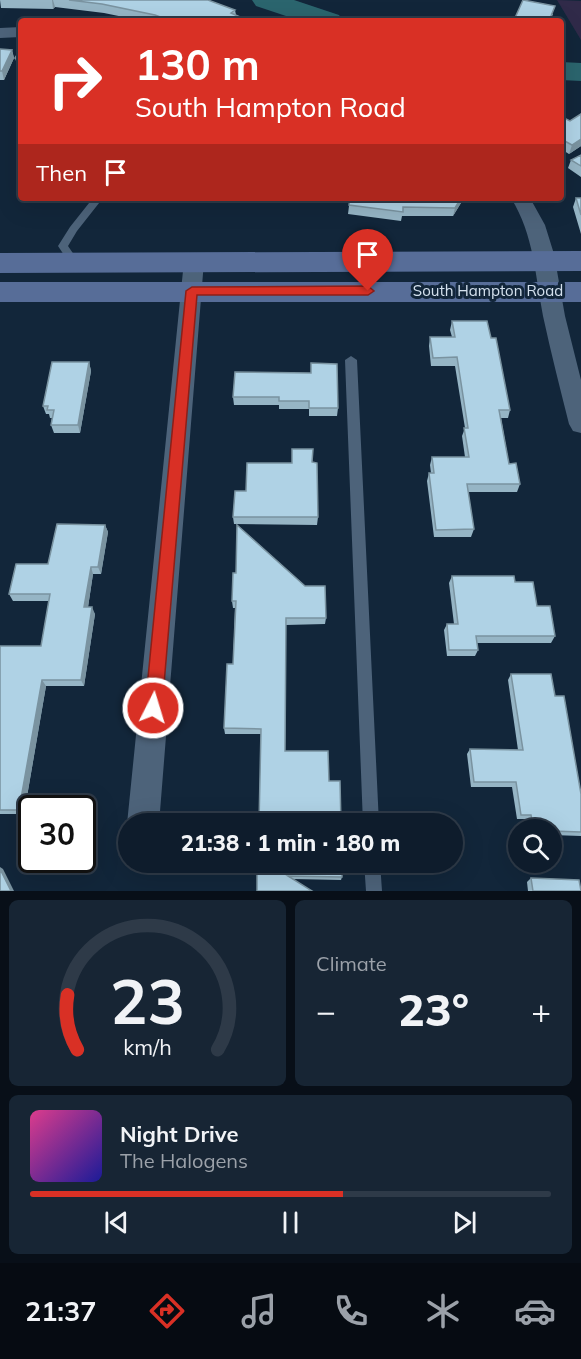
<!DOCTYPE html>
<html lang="en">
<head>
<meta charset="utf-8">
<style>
  body { margin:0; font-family:Mulish,sans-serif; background:#172534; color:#f1f3f6; height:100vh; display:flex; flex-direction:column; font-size:22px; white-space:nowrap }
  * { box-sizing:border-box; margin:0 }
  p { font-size:20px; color:#9ba1a9 }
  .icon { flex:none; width:33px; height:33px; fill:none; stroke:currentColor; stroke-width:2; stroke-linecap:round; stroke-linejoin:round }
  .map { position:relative; height:891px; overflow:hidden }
  .drawer { display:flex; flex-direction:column; gap:9px; padding:9px; background:#080f18; flex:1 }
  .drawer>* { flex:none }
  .banner { position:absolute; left:18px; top:18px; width:546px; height:183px; border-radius:6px; box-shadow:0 6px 24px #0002,0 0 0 2px #2e3a48; background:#d93025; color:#fff; overflow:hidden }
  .controls { position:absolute; left:508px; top:819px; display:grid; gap:12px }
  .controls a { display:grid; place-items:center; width:54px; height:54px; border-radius:50%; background:#0e1c2c; box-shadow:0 6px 24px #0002,0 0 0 2px #2e3a48; font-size:30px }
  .speed { position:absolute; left:18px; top:795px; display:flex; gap:12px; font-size:30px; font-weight:700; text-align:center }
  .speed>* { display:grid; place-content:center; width:78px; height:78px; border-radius:50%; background:#0e1c2c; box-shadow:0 6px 24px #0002,0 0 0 2px #2e3a48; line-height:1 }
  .speed .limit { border:3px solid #111; border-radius:9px; background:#fff; color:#111 }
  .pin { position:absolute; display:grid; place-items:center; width:51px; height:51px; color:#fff; margin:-62px -26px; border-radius:50% 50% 50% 0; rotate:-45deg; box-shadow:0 0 6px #0007 }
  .pin .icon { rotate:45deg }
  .me { position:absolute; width:66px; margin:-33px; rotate:5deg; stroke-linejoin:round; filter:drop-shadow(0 0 4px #0008) }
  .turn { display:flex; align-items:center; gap:21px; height:126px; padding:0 18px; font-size:27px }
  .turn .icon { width:78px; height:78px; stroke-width:2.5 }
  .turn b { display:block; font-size:42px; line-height:51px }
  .then { display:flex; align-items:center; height:57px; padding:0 18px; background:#0003; gap:12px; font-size:22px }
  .big { font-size:45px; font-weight:800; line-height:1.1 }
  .drawer .widget { flex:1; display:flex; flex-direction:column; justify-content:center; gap:9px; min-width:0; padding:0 21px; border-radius:9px; background:#172534 }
  .drawer .dial { align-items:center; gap:0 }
  .dial svg { height:156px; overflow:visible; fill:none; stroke:#2e3a48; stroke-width:7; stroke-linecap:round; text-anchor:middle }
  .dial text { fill:#f1f3f6; stroke:none }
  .song { display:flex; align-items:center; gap:18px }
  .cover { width:72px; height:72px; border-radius:9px; background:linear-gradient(135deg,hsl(330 70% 55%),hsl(240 70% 35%)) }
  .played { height:6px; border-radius:3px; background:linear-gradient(90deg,#d93025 60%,#2e3a48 60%) }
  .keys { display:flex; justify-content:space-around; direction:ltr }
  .heat { display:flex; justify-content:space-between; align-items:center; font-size:33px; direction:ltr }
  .drawer .tiles { flex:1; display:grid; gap:9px; grid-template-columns:1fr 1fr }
  .widget:last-child { grid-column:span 2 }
  .trip { position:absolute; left:118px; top:813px; width:345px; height:60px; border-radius:30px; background:#0e1c2c; box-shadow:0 6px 24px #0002,0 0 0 2px #2e3a48; font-weight:800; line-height:60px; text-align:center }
  .tab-bar { display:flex; height:96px; justify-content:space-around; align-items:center; background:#060b12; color:#9ba1a9 }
  .tab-bar .icon { width:42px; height:42px }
  .tab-bar .current { color:#d93025 }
  .tab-bar b { font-size:27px; color:#f1f3f6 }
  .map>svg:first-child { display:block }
</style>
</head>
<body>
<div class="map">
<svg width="581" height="891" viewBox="0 0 581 891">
  <rect width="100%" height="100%" fill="#12263a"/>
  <path fill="#302a49" d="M 557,0 L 581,1 L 581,40 Z"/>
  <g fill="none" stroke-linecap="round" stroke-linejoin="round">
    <path fill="#2b656e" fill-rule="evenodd" d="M 252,0 L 294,0 L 339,15 L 343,21 L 301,21 L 256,6 Z
      M 561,62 L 581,63 L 581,81 L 561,80 Z"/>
    <path fill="#4d637a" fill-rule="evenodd" d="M 93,198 L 103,198 L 77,231 L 68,246 L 79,262 L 78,264 L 70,264 L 58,246 L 70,227 Z
      M 351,356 L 357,360 L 379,824 L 363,824 L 345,360 Z
      M 364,862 L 380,862 L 382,891 L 366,891 Z"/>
    <path fill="#4d637a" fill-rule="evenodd" d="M 21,27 L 21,37 L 0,38 L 0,28 Z
      M 511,198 L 530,198 L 545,225 L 554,254 L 565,316 L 581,380 L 581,433 L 573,431 L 569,424 C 560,388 551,353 543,316 C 535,275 534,235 511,198 Z
      M 194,254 L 201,256 L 204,261 L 159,824 L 129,824 L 129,828 L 127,824 L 184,261 L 187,256 Z"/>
    <path fill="#576d98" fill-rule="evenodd" d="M 581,251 L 581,271 L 0,273 L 0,253 Z
      M 0,282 L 581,282 L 581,302 L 0,302 Z"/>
  </g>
  <path fill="#96b5c5" d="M 0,0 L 208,0 L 235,10 L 236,15 L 249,21 L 143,21 L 104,13 L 55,7 L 53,9 L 1,8 Z
    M 553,14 L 550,21 L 515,21 L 515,18 Z
    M 0,49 L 12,50 L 14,58 L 4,80 L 0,80 Z
    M 21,49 L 21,67 L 18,67 L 15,58 Z
    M 581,114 L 581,146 L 569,154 L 561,149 L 561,119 L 570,121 Z
    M 581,155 L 581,177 L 568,168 L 571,160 Z
    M 350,198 L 464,198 L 453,216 L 402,216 L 401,221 L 348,214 Z
    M 576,198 L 581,198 L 581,234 L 573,207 Z
    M 452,321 L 491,338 L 510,410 L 508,418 L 501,418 L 509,464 L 520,484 L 517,492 L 468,492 L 474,529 L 471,537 L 434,537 L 427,481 L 429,473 L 431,473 L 430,465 L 432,457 L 465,457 L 462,436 L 465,428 L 455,366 L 431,366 L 429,346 L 430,337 L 452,337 L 450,330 Z
    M 89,362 L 91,371 L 80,433 L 54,433 L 51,425 L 52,418 L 50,418 L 49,414 L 46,414 L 43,406 Z
    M 311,373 L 338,408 L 337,416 L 309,416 L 309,409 L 279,409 L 279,405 L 234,405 L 233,397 Z
    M 312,462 L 318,517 L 317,525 L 234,524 L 233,517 L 246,491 L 292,463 Z
    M 105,525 L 108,532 L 101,574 L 93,574 L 88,607 L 95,614 L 84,686 L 46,686 L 24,814 L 0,814 L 0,647 L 41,646 L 49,601 L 13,601 L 9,594 L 48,564 Z
    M 233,573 L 326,618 L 325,624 L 286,625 L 285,751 L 329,781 L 341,824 L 261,734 L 225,734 L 224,728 L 233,664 L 235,608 L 233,608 L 232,601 Z
    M 452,576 L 515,582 L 537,606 L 555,636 L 551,643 L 477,643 L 478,650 L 475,656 L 447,656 L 444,630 L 447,624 L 454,624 L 449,583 Z
    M 511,674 L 555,696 L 581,794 L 581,836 L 552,835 L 552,830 L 529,830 L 527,819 L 517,819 L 512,787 L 471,787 L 467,754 L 470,749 L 518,750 L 508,680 Z
    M 257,862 L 342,877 L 341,880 L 293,879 Z
    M 531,878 L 581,891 L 528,891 L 527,882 Z"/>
  <path fill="#7a93a0" d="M 52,0 L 53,0 L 55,7 L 53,9 Z
    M 12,50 L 14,58 L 4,80 L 2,71 Z
    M 581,139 L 581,146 L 569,154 L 572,145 Z
    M 461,198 L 464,198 L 453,216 L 455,208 Z
    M 89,362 L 91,371 L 80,433 L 78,425 Z
    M 105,525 L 108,532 L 101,574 L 98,567 Z
    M 91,567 L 93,574 L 87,614 L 84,607 Z
    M 92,607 L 95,614 L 84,686 L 81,680 Z
    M 42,680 L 46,686 L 24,814 L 19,810 Z
    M 0,867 L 3,869 L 14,891 L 11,891 L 0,869 Z"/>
  <path fill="#afd2e5" stroke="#7a93a0" stroke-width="1.5" d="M 69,0 L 208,0 L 235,10 L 231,13 L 249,21 L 171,21 L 155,15 L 102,4 Z
    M 523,0 L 555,6 L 549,21 L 526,21 L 526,20 L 515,18 Z
    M 0,49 L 12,50 L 2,71 L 0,71 Z
    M 21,49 L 21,59 L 15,58 Z
    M 581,114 L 581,139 L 572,145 L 561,139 L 561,119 L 564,118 L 570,121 Z
    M 581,155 L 581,166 L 571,160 Z
    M 350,198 L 461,198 L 455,208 L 403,207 L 403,212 L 349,205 Z
    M 576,198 L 581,198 L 581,215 Z
    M 452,321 L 487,321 L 491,338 L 496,338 L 510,410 L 499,410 L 509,464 L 516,463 L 520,484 L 467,484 L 474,529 L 436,530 L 429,473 L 434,473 L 432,457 L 469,457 L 464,428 L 468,428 L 457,357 L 433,358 L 430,337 L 455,337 Z
    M 52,362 L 89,362 L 78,425 L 51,425 L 54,410 L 47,410 L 48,406 L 43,406 Z
    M 311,363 L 337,364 L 338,408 L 309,408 L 309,401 L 279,401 L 279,397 L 233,397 L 235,372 L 311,373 Z
    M 292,449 L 313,449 L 312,462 L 317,463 L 318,517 L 233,517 L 235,491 L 246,491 L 247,463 L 292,463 Z
    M 57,524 L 105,525 L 98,567 L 91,567 L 84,607 L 92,607 L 81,680 L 42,680 L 19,810 L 0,810 L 0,646 L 41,646 L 50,594 L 9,594 L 16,564 L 48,564 Z
    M 237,525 L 305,586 L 325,586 L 326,618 L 286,618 L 285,751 L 328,751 L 329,781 L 340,781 L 341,824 L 259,824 L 261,729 L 224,728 L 227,664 L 233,664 L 236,601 L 232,601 L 233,573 L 236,573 Z
    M 452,576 L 514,576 L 515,582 L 533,582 L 537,606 L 550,606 L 555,636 L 476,636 L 478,650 L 449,650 L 447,624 L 458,624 Z
    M 511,674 L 551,674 L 555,696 L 564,696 L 581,794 L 581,832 L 552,831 L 552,830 L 534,830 L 531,815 L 521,815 L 516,782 L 474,782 L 470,749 L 523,750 Z
    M 257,862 L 342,862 L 342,877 L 288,876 L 312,891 L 257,891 Z
    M 0,869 L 11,891 L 0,891 Z
    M 531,878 L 579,880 L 581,891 L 533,891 Z"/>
  <path fill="#d93025" stroke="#8d1f18" stroke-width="1.5" d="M 368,286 L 374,291 L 368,295 L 197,295 L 162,708 L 159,714 L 153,716 L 148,714 L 145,708 L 186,291 L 192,287 Z"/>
  <g text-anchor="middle" stroke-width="6" stroke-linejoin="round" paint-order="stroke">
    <g font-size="15" fill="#d4e1ee" stroke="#12263a">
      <text x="488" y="296">South Hampton Road</text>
    </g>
  </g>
</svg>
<div class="controls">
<a><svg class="icon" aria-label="search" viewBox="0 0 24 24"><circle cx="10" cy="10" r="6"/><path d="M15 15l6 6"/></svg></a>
</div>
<div class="speed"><div class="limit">30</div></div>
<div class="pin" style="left:368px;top:291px;background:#d93025"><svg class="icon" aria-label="arrive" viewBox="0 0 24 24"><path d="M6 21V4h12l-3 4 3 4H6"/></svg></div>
<svg class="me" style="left:153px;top:708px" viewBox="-20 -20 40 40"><circle r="17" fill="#d93025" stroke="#fff" stroke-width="3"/><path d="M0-11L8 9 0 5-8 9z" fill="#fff"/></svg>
<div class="trip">21:38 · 1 min · 180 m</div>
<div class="banner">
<div class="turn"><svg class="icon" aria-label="right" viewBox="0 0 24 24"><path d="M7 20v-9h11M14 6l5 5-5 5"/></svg><div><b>130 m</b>South Hampton Road</div></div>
<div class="then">Then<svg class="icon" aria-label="arrive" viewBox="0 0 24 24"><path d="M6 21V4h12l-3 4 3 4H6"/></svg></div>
</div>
</div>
<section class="drawer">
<div class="tiles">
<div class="widget dial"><svg viewBox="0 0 100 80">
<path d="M14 69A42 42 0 1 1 86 69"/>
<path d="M14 69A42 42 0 0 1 9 41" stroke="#d93025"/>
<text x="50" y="56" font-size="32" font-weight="700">23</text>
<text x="50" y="72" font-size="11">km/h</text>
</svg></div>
<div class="widget"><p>Climate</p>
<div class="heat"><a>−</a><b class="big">23°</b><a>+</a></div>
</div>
<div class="widget">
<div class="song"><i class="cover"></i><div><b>Night Drive</b><p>The Halogens</p></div></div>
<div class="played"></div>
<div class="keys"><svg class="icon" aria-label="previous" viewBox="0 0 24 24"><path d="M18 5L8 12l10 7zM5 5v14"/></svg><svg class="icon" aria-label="pause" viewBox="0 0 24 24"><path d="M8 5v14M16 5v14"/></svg><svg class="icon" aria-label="next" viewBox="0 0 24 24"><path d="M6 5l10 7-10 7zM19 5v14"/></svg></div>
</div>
</div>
</section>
<nav class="tab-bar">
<b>21:37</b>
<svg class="icon current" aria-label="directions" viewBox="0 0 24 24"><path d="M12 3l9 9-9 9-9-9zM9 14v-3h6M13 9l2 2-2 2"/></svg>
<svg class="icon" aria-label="music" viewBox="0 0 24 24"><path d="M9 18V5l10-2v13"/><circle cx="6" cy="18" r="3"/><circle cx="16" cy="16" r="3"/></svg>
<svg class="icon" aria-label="phone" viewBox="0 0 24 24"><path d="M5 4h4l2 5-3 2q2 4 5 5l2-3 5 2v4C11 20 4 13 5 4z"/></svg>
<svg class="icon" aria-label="climate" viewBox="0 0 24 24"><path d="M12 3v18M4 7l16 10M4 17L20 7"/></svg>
<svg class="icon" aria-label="car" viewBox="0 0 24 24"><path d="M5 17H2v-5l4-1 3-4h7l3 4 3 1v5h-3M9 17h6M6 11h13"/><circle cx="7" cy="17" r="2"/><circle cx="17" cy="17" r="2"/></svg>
</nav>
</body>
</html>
